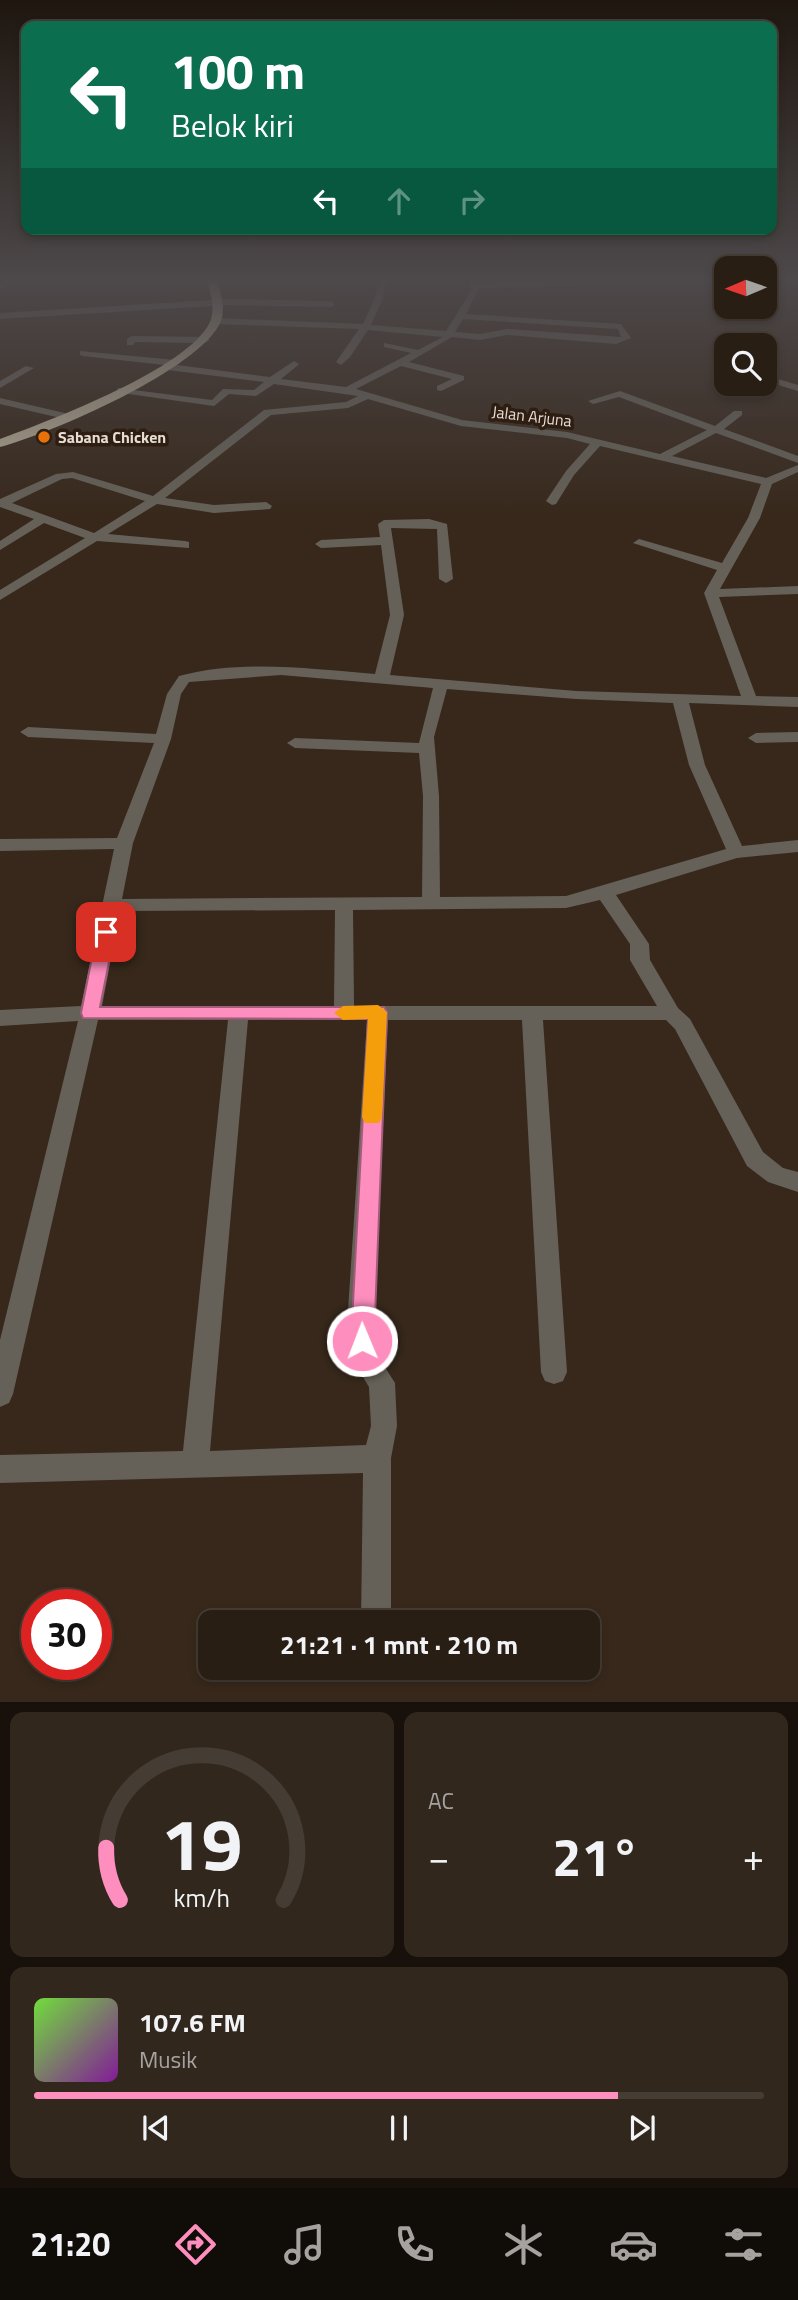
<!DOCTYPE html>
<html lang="id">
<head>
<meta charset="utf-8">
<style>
  body { margin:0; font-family:"Titillium Web",sans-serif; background:#31271d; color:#f1f3f6; height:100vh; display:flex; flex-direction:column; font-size:26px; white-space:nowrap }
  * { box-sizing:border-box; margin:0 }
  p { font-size:23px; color:#a5a2a0 }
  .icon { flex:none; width:38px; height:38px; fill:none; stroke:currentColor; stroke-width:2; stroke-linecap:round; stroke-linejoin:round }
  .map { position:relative; height:1702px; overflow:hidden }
  .drawer { display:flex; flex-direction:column; gap:10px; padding:10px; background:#17100b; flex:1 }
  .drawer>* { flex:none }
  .guide { position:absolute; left:21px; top:21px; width:756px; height:214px; border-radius:14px; box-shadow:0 4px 10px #0003,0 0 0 2px #453c34; background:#0b6e4f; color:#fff; overflow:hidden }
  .needle { width:46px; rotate:268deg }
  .tools { position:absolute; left:714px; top:256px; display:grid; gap:14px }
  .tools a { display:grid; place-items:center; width:63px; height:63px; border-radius:14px; background:#291e14; box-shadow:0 4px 10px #0003,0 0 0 2px #453c34; font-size:35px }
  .speed { position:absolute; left:21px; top:1589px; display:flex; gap:14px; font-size:35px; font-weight:700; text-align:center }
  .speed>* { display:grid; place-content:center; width:91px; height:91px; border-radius:50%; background:#291e14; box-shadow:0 4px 10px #0003,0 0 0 2px #453c34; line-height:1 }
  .speed .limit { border:10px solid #d22; background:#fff; color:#111 }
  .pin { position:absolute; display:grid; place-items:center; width:60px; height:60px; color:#fff; margin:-30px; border-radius:14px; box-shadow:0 4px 10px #0006 }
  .me { position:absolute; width:77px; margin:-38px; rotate:359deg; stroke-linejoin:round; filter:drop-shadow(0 0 5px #0008) }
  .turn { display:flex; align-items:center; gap:24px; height:147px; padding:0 35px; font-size:32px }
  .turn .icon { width:91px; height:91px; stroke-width:2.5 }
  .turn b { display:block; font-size:49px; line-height:60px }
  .lanes { display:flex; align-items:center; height:66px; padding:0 35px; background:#0003; justify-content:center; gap:35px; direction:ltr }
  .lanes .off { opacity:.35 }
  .big { font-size:52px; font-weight:700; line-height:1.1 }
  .drawer .widget { flex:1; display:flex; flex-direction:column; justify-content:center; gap:10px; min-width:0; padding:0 24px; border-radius:14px; background:#31271d }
  .drawer .dial { align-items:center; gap:0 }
  .dial svg { height:182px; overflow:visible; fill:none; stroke:#453c34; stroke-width:7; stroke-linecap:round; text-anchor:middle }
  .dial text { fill:#f1f3f6; stroke:none }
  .song { display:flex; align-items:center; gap:21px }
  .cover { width:84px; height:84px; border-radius:10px; background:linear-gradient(135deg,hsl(100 70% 55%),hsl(290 70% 35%)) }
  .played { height:7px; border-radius:4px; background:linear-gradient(90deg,#fd8ebe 80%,#453c34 80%) }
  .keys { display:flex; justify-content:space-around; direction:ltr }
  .heat { display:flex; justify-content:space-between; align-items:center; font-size:38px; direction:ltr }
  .drawer .tiles { flex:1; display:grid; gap:10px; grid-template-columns:1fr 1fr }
  .widget:last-child { grid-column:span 2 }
  .trip { position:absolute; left:198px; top:1610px; width:402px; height:70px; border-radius:14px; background:#291e14; box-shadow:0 4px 10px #0003,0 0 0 2px #453c34; font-weight:700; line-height:70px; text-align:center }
  .tab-bar { display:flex; height:112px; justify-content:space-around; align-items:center; background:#100c08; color:#a5a2a0 }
  .tab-bar .icon { width:49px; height:49px }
  .tab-bar .current { color:#fd8ebe }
  .tab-bar b { font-size:32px; color:#f1f3f6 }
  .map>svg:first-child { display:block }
</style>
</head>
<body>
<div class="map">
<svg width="798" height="1702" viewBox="0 0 798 1702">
  <rect width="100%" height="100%" fill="#37281b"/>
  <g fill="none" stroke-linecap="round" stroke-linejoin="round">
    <path fill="#656158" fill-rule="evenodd" d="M 2,279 L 10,279 L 9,285 L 0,289 Z
      M 244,279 L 301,279 L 213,285 L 209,283 Z
      M 378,279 L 386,279 L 383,298 L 371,325 L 446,331 L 471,291 L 470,279 L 478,279 L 478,283 L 571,281 L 574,285 L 479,288 L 466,314 L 621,324 L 631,338 L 616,344 L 507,335 L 480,340 L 452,337 L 409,362 L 464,376 L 464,380 L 441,391 L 437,390 L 437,386 L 452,379 L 401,366 L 356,389 L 462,420 L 567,432 L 660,454 L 707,430 L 619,397 L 593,404 L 588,401 L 620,391 L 715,426 L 734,411 L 742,411 L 742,415 L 724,429 L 798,456 L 798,463 L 716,433 L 672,456 L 766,478 L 798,465 L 798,472 L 772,484 L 760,518 L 720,589 L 798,586 L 798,594 L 719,597 L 756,696 L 798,697 L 798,707 L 689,703 L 705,765 L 742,846 L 798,840 L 798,852 L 737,858 L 616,895 L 649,944 L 650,960 L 678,1008 L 690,1019 L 763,1152 L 783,1168 L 798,1172 L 798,1192 L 768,1182 L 747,1166 L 675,1029 L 666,1020 L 543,1020 L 567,1372 L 563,1381 L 554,1384 L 545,1381 L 541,1372 L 522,1020 L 388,1020 L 374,1311 L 375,1341 L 381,1361 L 395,1383 L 397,1426 L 391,1458 L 391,1622 L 361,1622 L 363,1473 L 0,1483 L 0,1455 L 183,1451 L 228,1020 L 98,1020 L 13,1394 L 9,1403 L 0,1407 L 0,1340 L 78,1021 L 0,1026 L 0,1010 L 81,1006 L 114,849 L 0,851 L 0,839 L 117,838 L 154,743 L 28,737 L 20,732 L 28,727 L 156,734 L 167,694 L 179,676 C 242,659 311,669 375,674 L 390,615 L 381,545 L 321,548 L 315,544 L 321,540 L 380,537 L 378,524 L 384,520 L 429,519 L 447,524 L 453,579 L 446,583 L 439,579 L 437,529 L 391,528 L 404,615 L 390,675 L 576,691 L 741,696 L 704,593 L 717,570 L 633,543 L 639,539 L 722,563 L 748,518 L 761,484 L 600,446 L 574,475 L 556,504 L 552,505 L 546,501 L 566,471 L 590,444 L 567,438 L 461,426 L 368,399 L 348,408 L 271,415 L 165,498 L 214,505 L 266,502 L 272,506 L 270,509 L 214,513 L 157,504 L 108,534 L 185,541 L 189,542 L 189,548 L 97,541 L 0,600 L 0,590 L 85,538 L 44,523 L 0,550 L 0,541 L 34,519 L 0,507 L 0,499 L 56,474 L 73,472 L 153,496 L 264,410 L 346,402 L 358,396 L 274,384 L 256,396 L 229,394 L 214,406 L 122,393 L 117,390 L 118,388 L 212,400 L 223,389 L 254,390 L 264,382 L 168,370 L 163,367 L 165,365 L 83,356 L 80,355 L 80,351 L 175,360 L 180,363 L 177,365 L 270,377 L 294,361 L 299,364 L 297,366 L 281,379 L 346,387 L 411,353 L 384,347 L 384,343 L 418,350 L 443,337 L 368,330 L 350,357 L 341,365 L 336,362 L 359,329 L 216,324 L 212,321 L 216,318 L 363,324 L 375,298 ZM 463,319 L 618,329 L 621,337 L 507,329 L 480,334 L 455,332 ZM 72,478 L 145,501 L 94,533 L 12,503 L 62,479 ZM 281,675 L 433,688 L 419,743 L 295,738 L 287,743 L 295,748 L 419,753 L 423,796 L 422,897 L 122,899 L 133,843 L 171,739 L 181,694 L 189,682 ZM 447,689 L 576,699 L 673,703 L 689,765 L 726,849 L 566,896 L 440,897 L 439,796 L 434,737 ZM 600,900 L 630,944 L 630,960 L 657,1006 L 354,1006 L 353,910 L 566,908 ZM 335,910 L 334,1006 L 102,1006 L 120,911 ZM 248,1020 L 367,1020 L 348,1311 L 349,1341 L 357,1367 L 369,1387 L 371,1426 L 366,1445 L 210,1451 Z
      M 228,299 L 331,301 L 335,304 L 331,307 L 228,305 L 0,319 L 0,313 Z
      M 132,336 L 205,337 L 210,340 L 205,343 L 135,342 L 133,345 L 127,345 L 127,339 Z
      M 26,366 L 34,368 L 0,388 L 0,381 Z
      M 765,375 L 798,385 L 798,391 L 765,381 Z
      M 0,398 L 69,414 L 70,416 L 65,419 L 0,404 Z
      M 798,732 L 798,742 L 756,743 L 748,738 L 756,733 Z"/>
    <path fill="#b4ab95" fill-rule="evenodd" d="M 207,279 L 217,279 C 220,291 226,309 221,321 C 201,369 50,434 0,447 L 0,439 C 49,421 189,368 210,322 C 216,309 210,292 207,279 Z"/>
  </g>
  <linearGradient id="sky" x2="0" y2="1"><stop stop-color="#1e160f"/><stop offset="0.54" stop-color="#4d484a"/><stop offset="1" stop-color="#4d484a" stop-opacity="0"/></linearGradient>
  <rect width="798" height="517" fill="url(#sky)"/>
  <path fill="#fd8ebe" stroke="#a45c7c" stroke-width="2" d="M 106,926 L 115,932 L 100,1007 L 384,1007 L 387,1012 L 374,1341 L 370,1349 L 362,1352 L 354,1349 L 351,1341 L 368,1019 L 83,1018 L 81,1013 L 97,932 Z"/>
  <path fill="#f59e0b" d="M 378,1005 L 387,1012 L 382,1117 L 379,1123 L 365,1123 L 362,1117 L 368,1019 L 343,1020 L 334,1013 L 343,1006 Z"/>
  <circle fill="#e8710a" stroke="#2d1e11" stroke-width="2.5" cx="44" cy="437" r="7"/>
  <g text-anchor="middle" stroke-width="7" stroke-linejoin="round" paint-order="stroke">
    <g font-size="16" fill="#e7dcd4" stroke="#2d1e11">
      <text transform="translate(532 416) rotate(7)" y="6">Jalan Arjuna</text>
    </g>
    <g font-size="16" font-weight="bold" fill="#e7dcd4" stroke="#2d1e11" text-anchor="start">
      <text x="58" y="443">Sabana Chicken</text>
    </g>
  </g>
</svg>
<div class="tools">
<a><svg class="needle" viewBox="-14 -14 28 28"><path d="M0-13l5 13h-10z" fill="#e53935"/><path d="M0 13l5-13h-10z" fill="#a5a2a0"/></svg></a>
<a><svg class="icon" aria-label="search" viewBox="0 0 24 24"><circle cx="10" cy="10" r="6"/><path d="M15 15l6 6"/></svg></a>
</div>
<div class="speed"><div class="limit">30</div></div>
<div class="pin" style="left:106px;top:932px;background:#d93025"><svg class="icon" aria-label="arrive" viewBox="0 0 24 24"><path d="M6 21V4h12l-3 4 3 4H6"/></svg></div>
<svg class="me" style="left:362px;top:1341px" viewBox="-20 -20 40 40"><circle r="17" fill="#fd8ebe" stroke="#fff" stroke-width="3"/><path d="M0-11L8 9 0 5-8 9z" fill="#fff"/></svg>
<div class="trip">21:21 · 1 mnt · 210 m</div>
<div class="guide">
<div class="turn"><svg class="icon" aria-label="left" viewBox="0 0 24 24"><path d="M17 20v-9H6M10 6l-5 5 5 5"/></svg><div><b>100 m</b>Belok kiri</div></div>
<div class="lanes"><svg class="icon" aria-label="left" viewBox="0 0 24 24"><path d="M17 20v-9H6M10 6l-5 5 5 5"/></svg><svg class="icon off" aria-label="ahead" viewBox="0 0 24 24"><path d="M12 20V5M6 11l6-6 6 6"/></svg><svg class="icon off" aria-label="right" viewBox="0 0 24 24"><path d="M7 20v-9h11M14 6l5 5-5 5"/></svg></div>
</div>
</div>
<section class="drawer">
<div class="tiles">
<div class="widget dial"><svg viewBox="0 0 100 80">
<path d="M14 69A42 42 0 1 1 86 69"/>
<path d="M14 69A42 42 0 0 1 8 46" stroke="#fd8ebe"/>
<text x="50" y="56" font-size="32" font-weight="700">19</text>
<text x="50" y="72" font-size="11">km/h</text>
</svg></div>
<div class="widget"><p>AC</p>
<div class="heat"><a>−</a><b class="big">21°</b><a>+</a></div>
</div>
<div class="widget">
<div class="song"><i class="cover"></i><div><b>107.6 FM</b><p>Musik</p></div></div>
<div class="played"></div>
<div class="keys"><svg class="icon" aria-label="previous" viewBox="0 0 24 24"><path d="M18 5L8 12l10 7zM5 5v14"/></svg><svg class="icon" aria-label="pause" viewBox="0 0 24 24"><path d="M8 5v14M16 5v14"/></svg><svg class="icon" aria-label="next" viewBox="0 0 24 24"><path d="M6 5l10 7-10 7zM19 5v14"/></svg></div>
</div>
</div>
</section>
<nav class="tab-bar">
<b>21:20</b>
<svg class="icon current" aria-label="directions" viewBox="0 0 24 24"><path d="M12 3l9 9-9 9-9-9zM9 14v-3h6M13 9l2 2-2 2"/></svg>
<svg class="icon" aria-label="music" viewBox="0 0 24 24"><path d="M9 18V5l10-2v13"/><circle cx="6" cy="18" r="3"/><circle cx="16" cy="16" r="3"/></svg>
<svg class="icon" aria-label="phone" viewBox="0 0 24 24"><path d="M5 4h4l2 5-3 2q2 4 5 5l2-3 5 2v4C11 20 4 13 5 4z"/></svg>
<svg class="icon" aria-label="climate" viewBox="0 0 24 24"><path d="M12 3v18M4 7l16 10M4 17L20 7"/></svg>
<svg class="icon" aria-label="car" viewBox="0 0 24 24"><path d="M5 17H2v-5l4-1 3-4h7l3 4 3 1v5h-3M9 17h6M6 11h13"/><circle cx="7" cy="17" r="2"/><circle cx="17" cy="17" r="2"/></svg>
<svg class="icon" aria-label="filters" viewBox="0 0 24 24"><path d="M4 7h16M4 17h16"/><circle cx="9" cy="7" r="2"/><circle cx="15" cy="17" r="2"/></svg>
</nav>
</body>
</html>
